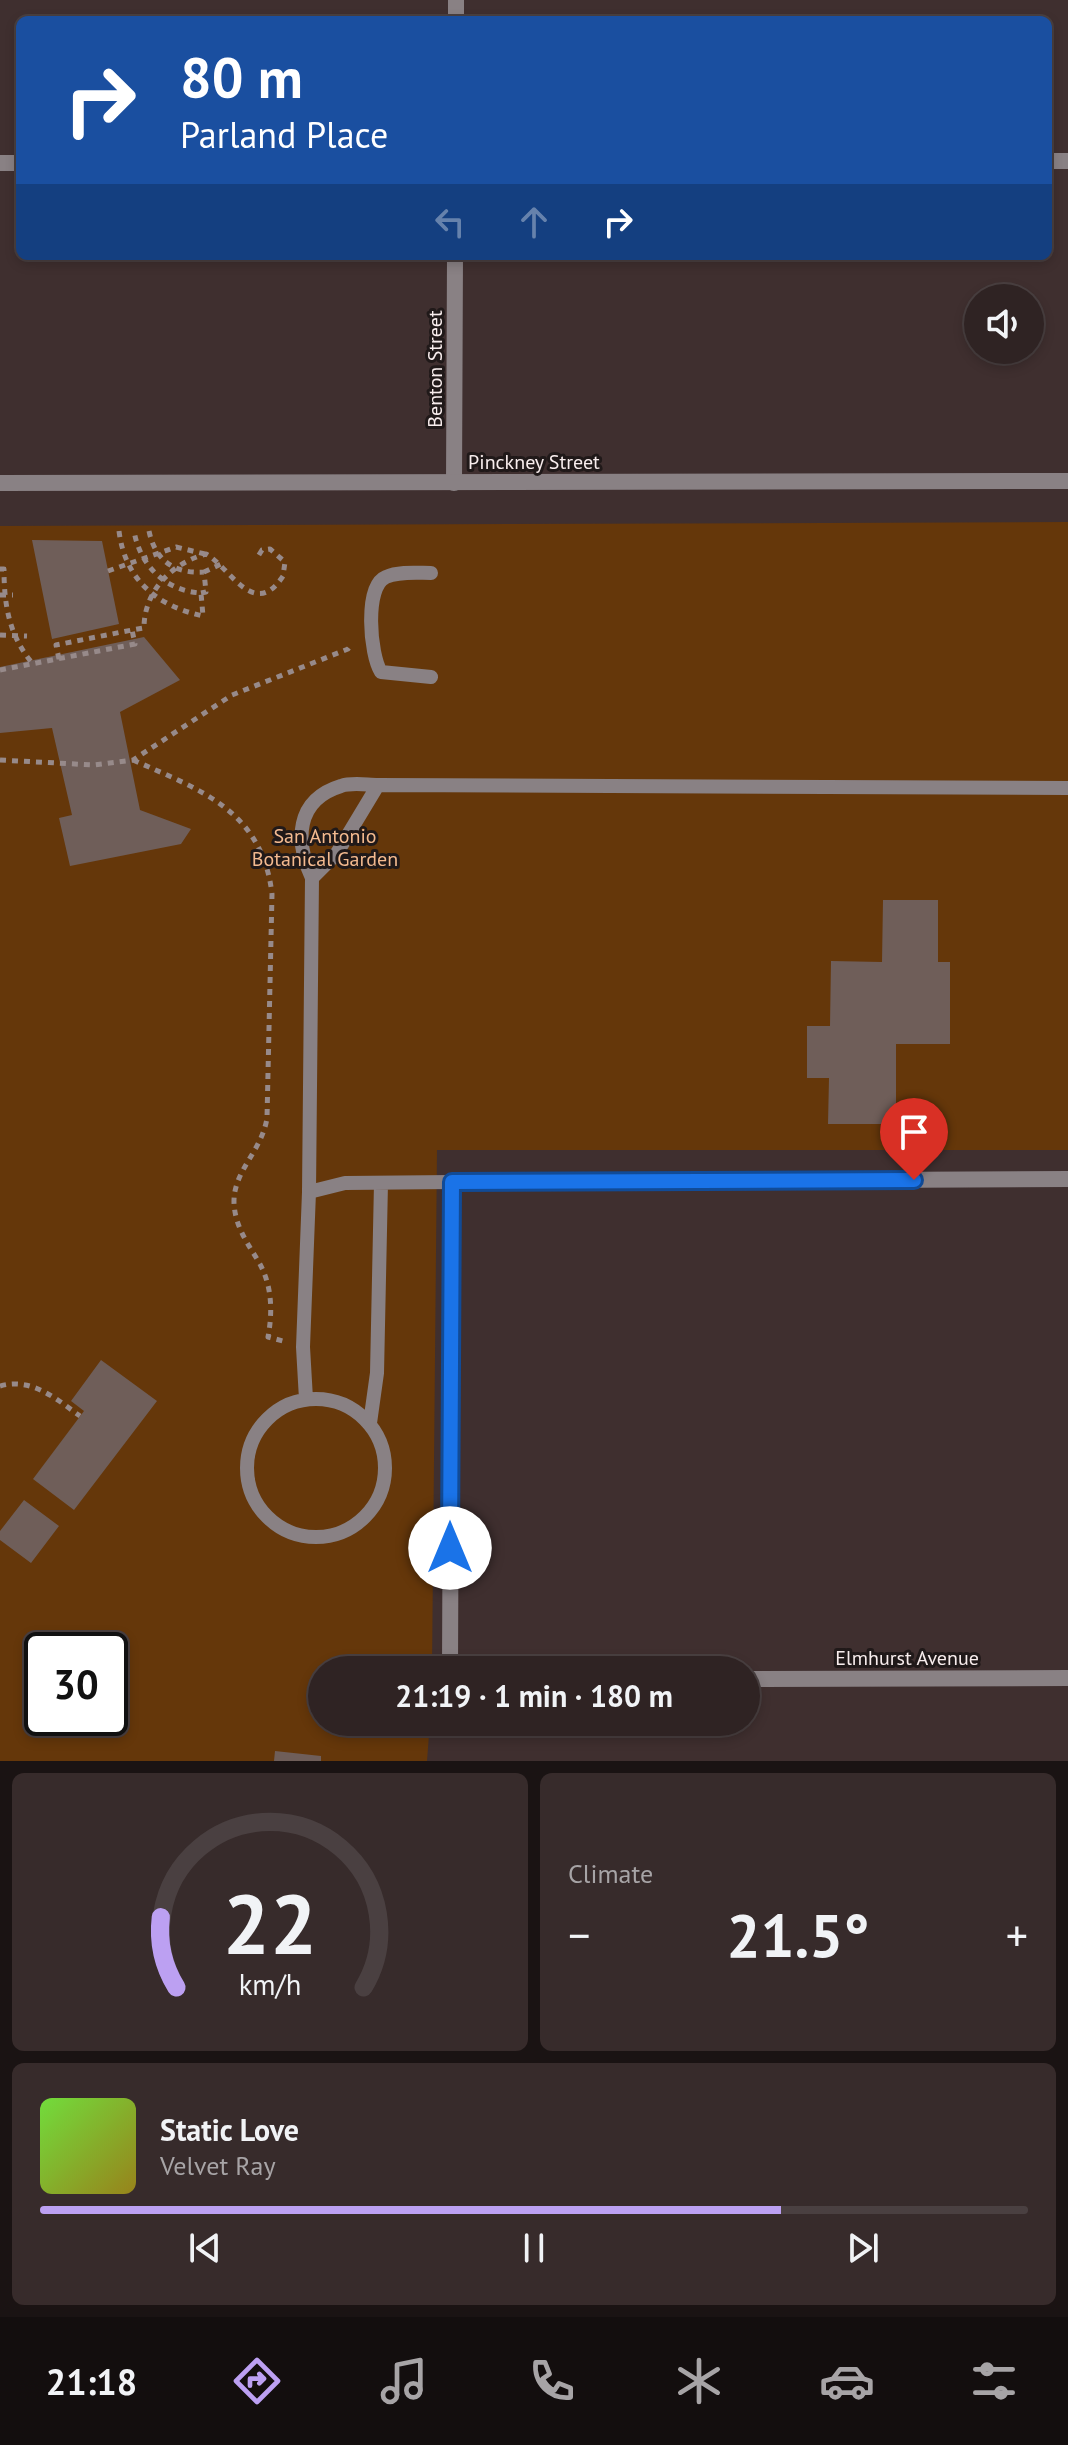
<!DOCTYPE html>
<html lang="en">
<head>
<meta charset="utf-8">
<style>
  body { margin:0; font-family:"PT Sans",sans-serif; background:#372b2b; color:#f1f3f6; height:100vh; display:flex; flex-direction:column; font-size:30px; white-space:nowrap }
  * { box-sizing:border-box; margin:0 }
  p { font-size:26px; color:#a7a4a6 }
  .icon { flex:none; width:44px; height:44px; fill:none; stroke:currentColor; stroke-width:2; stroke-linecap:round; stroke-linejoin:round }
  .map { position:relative; height:1761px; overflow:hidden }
  .panel { display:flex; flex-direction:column; gap:12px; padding:12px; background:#1a1313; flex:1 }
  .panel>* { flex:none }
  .top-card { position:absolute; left:16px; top:16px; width:1036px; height:244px; border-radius:12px; box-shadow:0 4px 12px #0003,0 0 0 2px #4a4041; background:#1a4fa0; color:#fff; overflow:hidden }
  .tools { position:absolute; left:964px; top:284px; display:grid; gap:16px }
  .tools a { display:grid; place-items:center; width:80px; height:80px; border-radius:50%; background:#2f2323; box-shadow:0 4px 12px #0003,0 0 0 2px #4a4041; font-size:40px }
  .speed { position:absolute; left:24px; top:1632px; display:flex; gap:16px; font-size:40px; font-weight:700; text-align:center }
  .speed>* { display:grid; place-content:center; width:104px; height:104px; border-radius:50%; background:#2f2323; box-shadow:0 4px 12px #0003,0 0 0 2px #4a4041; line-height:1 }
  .speed .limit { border:4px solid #111; border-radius:12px; background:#fff; color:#111 }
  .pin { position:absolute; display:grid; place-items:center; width:68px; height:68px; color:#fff; margin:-82px -34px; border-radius:50% 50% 50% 0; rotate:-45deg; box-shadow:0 0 8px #0007 }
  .pin .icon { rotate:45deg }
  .me { position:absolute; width:88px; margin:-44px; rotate:0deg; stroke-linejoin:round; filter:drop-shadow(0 0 6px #0008) }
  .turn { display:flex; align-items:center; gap:28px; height:168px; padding:0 32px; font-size:36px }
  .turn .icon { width:104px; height:104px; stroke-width:2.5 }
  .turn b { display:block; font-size:56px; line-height:68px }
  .lanes { display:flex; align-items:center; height:76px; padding:0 32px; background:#0003; justify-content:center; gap:40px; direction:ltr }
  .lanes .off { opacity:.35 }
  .big { font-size:60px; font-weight:600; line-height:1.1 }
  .panel .widget { flex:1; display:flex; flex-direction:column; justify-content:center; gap:12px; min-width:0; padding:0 28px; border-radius:12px; background:#372b2b }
  .panel .dial { align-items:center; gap:0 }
  .dial svg { height:208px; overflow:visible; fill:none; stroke:#4a4041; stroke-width:7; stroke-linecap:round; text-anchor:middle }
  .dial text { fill:#f1f3f6; stroke:none }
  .song { display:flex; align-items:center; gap:24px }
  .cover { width:96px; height:96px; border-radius:12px; background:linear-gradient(135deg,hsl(100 70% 55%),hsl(50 70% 35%)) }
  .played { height:8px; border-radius:4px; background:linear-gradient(90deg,#bca0f2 75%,#4a4041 75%) }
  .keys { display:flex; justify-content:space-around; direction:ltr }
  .heat { display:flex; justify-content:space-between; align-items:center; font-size:44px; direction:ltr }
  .panel .tiles { flex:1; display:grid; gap:12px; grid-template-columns:1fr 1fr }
  .widget:last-child { grid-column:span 2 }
  .trip { position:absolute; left:308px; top:1656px; width:452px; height:80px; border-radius:40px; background:#2f2323; box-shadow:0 4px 12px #0003,0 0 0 2px #4a4041; font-weight:600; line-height:80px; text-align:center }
  .dock { display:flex; height:128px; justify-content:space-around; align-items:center; background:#130e0e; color:#a7a4a6 }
  .dock .icon { width:56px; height:56px }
  .dock .selected { color:#bca0f2 }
  .dock b { font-size:36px; color:#f1f3f6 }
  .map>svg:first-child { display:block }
</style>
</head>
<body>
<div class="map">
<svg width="1068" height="1761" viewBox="0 0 1068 1761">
  <rect width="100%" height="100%" fill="#3f2f2f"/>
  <path fill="#65370a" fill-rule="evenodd" d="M 1068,522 L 1068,1150 L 437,1150 L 432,1670 L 322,1670 L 322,1722 L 430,1722 L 427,1761 L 0,1761 L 0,526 ZM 42,1650 L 110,1650 L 110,1718 L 42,1718 Z"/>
  <path fill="#6f5e59" d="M 32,540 L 102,541 L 119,624 L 52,639 Z
    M 144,637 L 180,680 L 120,712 L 140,810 L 191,829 L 181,844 L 70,866 L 59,818 L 72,815 L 52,728 L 0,733 L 0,667 Z
    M 883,900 L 938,900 L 938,962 L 950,962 L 950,1044 L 896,1044 L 896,1124 L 828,1124 L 829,1078 L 807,1078 L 807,1026 L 830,1026 L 831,961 L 882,962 Z
    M 101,1360 L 157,1401 L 74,1510 L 33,1479 L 84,1411 L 71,1401 Z
    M 24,1500 L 59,1526 L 31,1563 L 0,1540 L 0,1531 Z
    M 275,1751 L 321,1756 L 321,1761 L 274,1761 Z"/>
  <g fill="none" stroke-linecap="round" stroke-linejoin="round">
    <path stroke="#978a8a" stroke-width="5" stroke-dasharray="6 6" stroke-linecap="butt" d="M 119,531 C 125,580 157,606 203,616 L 201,593 C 166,591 140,566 134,531
      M 149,531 C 155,560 174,574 204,572 L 206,592 L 201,593
      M 0,569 L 4,569 C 4,605 9,636 33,664
      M 108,571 L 176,547 L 205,554
      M 204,572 L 221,564
      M 0,595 L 13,595
      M 0,635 L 27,636
      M 59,659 L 56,645 L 132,630
      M 0,670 L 135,644 L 132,630 L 144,628 C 144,591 172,563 206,554 C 230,567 254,621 283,576 L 285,562 L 270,549 L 262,550 L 257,558
      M 0,760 L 94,765 L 133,760 L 232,695 L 348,649 L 352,644
      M 133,760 C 200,790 262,810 272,894 L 267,1118 C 262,1151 233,1171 234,1203 C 235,1225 246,1241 257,1259 C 272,1283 273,1310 268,1337 L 283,1341
      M 0,1386 C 32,1377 56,1399 80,1416"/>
    <path stroke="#898184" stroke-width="14" d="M 431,677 L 381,672 C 370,655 364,586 386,577 C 399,571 418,573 431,573
      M 312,878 L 337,853 L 378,785
      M 309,1192 L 345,1183 L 452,1182
      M247 1468a69 69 0 1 1 138 0a69 69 0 1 1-138 0Z
      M 306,1399 L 303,1347 L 309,1192 L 312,878 C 295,842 295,800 341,786 C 352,782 367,785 378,785 L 1068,788
      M 370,1423 L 377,1373 L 381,1183"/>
    <path stroke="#898184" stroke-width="16" d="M 456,0 L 456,20
      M 1048,161 L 1068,161
      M 0,163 L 20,163
      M 454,483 L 455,256
      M 450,1670 L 452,1182 L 1068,1179
      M 746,1679 L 1068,1678"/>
    <path stroke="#898184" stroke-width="16" d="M 0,483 L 1068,481"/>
  </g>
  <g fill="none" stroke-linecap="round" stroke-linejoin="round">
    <defs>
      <path id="route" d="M 450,1548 L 452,1182 L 914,1180"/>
    </defs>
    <use href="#route" stroke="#114b97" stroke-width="20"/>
    <use href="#route" stroke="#1a73e8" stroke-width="14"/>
  </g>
  <g text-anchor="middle" stroke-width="6" stroke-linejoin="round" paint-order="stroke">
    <g font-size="20" fill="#f8eded" stroke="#201919">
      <text transform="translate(435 369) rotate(-90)" y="7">Benton Street</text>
      <text x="534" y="469">Pinckney Street</text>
      <text x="907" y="1665">Elmhurst Avenue</text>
    </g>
    <g font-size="20" fill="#f4ba8f" stroke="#201919">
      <text x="325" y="843">San Antonio<tspan x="325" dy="23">Botanical Garden</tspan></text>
    </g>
  </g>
</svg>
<div class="tools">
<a><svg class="icon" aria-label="sound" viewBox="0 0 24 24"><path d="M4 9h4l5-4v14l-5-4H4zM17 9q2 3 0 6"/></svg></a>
</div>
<div class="speed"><div class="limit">30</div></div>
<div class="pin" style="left:914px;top:1180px;background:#d93025"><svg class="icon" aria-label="arrive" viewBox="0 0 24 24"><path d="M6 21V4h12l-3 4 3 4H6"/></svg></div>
<svg class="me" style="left:450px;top:1548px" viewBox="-20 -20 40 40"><circle r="19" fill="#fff"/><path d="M0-13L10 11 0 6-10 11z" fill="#1a73e8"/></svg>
<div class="trip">21:19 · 1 min · 180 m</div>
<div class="top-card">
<div class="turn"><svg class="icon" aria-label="right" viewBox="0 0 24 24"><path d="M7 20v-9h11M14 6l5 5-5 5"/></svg><div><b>80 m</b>Parland Place</div></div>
<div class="lanes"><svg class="icon off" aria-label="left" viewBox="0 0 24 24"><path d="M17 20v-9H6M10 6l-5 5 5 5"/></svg><svg class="icon off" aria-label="ahead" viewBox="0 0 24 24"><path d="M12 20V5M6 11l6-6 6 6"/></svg><svg class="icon" aria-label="right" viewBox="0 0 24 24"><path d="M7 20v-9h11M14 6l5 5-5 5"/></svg></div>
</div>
</div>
<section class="panel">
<div class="tiles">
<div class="widget dial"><svg viewBox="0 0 100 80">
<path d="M14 69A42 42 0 1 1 86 69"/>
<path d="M14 69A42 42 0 0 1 8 42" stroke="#bca0f2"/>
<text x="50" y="56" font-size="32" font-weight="700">22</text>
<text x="50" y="72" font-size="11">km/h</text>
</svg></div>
<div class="widget"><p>Climate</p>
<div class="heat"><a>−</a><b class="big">21.5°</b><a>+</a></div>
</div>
<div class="widget">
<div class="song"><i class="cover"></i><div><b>Static Love</b><p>Velvet Ray</p></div></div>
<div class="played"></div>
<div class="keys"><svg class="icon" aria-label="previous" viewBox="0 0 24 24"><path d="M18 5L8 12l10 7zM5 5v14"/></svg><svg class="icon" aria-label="pause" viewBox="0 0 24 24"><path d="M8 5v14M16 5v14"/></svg><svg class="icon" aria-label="next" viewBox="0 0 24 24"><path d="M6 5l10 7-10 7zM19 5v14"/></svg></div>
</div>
</div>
</section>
<nav class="dock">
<b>21:18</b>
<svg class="icon selected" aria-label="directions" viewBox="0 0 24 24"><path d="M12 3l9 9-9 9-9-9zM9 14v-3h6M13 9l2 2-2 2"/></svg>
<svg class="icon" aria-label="music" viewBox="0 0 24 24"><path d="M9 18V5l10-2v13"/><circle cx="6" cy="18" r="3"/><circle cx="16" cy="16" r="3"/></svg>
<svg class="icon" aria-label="phone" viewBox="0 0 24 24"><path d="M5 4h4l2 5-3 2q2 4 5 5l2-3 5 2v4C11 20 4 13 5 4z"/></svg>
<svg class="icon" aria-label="climate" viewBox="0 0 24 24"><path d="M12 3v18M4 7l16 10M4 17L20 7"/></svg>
<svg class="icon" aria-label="car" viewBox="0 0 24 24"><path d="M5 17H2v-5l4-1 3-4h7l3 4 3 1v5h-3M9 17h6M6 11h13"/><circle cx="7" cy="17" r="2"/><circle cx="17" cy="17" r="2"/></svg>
<svg class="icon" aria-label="filters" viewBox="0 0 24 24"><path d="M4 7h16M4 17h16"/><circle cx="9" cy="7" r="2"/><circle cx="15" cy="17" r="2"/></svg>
</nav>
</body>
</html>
